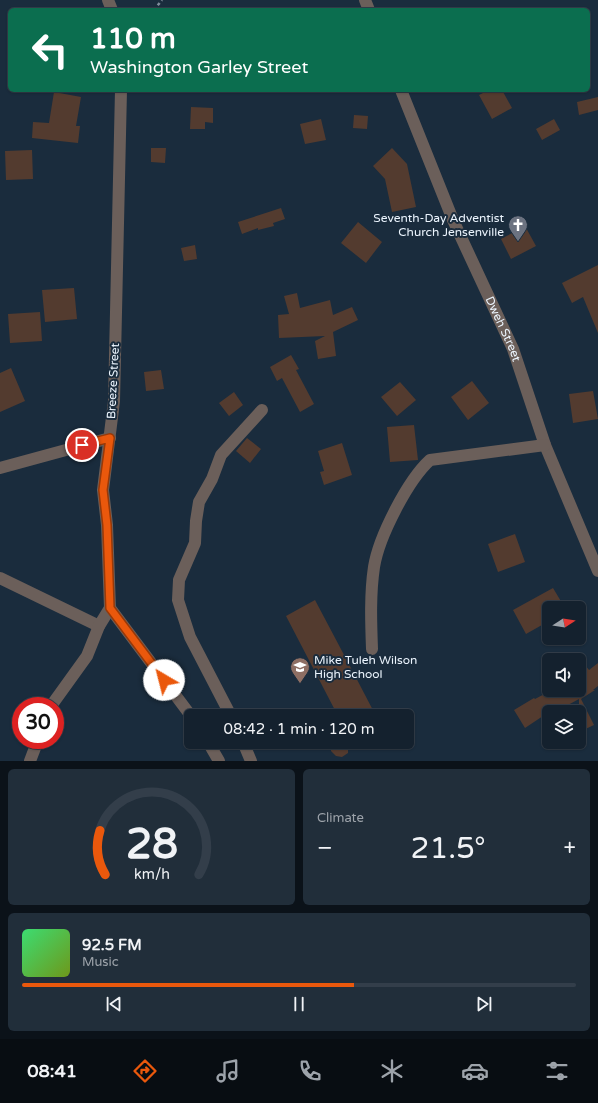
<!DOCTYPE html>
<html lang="en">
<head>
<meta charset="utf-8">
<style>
  body { margin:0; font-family:"Varela Round",sans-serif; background:#212e3a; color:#f1f3f6; height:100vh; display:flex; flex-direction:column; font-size:15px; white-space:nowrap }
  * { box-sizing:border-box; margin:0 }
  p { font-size:13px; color:#9da3aa }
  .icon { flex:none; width:22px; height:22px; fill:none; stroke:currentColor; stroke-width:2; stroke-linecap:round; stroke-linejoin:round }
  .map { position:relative; height:761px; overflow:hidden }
  .details { display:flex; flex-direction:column; gap:8px; padding:8px; background:#0b1219; flex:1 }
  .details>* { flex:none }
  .banner { position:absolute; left:8px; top:8px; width:582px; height:84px; border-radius:6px; box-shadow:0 1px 3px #0004,0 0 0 1px #333e4a; background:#0b6e4f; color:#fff; overflow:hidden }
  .needle { width:26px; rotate:78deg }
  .buttons { position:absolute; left:542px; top:601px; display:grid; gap:8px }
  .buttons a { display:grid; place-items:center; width:44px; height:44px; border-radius:6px; background:#14212e; box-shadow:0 1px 3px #0004,0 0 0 1px #333e4a; font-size:20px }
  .speed { position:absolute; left:12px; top:697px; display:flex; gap:8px; font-size:20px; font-weight:700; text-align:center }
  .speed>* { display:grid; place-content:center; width:52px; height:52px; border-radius:50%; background:#14212e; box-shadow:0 1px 3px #0004,0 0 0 1px #333e4a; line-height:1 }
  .speed .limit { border:6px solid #d22; background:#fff; color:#111 }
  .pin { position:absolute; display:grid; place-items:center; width:34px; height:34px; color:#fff; margin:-17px; border:2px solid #fff; border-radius:50%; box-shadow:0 1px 4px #0007 }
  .me { position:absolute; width:44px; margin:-22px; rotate:323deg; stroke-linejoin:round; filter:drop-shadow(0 0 3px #0008) }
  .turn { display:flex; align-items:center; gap:14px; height:84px; padding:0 16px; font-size:18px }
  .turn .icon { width:52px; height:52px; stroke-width:2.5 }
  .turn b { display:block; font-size:28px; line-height:34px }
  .big { font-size:30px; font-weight:600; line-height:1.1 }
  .details .card { flex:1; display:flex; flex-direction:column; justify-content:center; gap:6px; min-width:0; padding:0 14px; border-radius:6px; background:#212e3a }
  .details .dial { align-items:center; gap:0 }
  .dial svg { height:104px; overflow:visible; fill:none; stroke:#333e4a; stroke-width:7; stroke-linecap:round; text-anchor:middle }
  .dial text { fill:#f1f3f6; stroke:none }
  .song { display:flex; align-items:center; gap:12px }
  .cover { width:48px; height:48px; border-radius:6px; background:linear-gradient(135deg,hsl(140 70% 55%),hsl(80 70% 35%)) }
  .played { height:4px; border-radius:2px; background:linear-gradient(90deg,#ea580c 60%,#333e4a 60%) }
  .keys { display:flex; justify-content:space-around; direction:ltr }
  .heat { display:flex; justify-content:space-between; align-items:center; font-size:22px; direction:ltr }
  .details .tiles { flex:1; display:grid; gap:8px; grid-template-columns:1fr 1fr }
  .card:last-child { grid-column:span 2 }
  .trip { position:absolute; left:184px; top:709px; width:230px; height:40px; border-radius:6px; background:#14212e; box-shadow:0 1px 3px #0004,0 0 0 1px #333e4a; font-weight:600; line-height:40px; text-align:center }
  .dock { display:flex; height:64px; justify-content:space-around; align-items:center; background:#080d12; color:#9da3aa }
  .dock .icon { width:28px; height:28px }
  .dock .on { color:#ea580c }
  .dock b { font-size:18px; color:#f1f3f6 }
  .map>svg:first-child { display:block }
</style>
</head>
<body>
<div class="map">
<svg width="598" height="761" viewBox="0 0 598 761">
  <rect width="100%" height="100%" fill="#1a2c3d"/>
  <path fill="#533b2f" d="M 489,90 L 502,90 L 512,108 L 492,119 L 479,95 Z
    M 54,92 L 81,97 L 76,126 L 80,126 L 78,143 L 32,138 L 33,122 L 49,123 Z
    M 598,97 L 598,110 L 579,115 L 577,102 Z
    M 191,107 L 213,108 L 213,123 L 205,122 L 205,129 L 190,129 Z
    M 354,115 L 368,116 L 367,129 L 353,128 Z
    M 321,119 L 326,140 L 305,144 L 300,124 Z
    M 554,119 L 560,130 L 542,140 L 536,129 Z
    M 151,148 L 166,148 L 165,163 L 151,162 Z
    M 392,148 L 407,164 L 416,207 L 392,212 L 385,179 L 373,166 Z
    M 32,150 L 33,179 L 6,180 L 5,151 Z
    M 281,208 L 285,219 L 273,223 L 274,226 L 258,230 L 258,228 L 242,234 L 238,222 Z
    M 358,222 L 382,242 L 366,263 L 341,243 Z
    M 525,226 L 536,246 L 511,259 L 501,239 Z
    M 195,245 L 197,259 L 184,261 L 181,248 Z
    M 598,265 L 598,333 L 583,297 L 572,303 L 562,283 Z
    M 74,288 L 77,319 L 45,322 L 42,290 Z
    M 297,293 L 300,308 L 330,300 L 333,315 L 352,307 L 358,320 L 333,332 L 336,356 L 318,359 L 315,341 L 325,336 L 279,338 L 278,315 L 289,314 L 284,296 Z
    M 40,312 L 42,341 L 10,343 L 8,314 Z
    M 291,355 L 299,369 L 296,370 L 314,404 L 300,412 L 282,378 L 277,381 L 270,367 Z
    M 11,368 L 25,401 L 0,412 L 0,373 Z
    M 161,370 L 164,389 L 146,391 L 144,372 Z
    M 472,381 L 489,403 L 468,420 L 451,397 Z
    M 400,382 L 416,400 L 397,416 L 381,397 Z
    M 593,391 L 598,419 L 573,423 L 569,394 Z
    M 234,392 L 243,405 L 229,416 L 219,403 Z
    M 414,425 L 418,460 L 390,462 L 387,427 Z
    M 247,438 L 261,449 L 250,463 L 236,451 Z
    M 342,443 L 352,475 L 324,485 L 320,472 L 324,471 L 318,451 Z
    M 515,534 L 525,562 L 498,572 L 488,544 Z
    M 553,588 L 565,608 L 549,608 L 549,621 L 526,634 L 513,610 Z
    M 315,600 L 352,670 L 376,716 L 338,716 L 286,616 Z
    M 579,657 L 589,670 L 598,663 L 598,686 L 593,690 L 595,690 L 581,699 L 594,725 L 579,732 L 579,699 L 555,712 L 549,712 L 525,728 L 514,710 L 534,698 L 535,699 L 552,690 L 579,690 Z
    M 331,742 L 348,742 L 348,753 L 342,757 L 336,756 L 331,751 Z"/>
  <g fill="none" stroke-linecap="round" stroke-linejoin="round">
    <path stroke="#818e9c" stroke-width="2.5" stroke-dasharray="3 3" stroke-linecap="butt" d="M 154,10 L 162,0"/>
    <g stroke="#6b5f5a" stroke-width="12">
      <path d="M 108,0 L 112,10"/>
      <path d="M 365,0 L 369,10"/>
      <path d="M 121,90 L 114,401 L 103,490 L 107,525 L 110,608 L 191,716"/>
      <path id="s1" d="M 401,90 L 453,220 L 513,349 L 545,445 L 598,571"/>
      <path d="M 0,468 L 110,438"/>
      <path d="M 0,578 L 99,626"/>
      <path d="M 372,649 C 371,622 370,594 374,567 C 379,536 408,480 430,460 L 545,445"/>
      <path d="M 51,706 L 87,656 L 99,626 L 110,608"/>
      <path d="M 231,716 L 190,637 L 178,600 L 179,580 L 195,543 L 196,521 L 199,502 L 212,479 L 221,455 L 262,410"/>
      <path d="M 208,742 L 219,761"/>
      <path d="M 243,742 L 251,761"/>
      <path d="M 30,761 L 38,740"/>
    </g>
  </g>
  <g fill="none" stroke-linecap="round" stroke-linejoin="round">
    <defs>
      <path id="route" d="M 82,445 L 110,438 L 103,490 L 107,525 L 110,608 L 164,680"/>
    </defs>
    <use href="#route" stroke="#983908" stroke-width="10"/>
    <use href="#route" stroke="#ea580c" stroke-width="7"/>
  </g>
  <defs>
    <symbol id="church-pin" viewBox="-11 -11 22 30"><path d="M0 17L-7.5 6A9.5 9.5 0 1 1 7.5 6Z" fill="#6b7280" stroke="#1a2c3d"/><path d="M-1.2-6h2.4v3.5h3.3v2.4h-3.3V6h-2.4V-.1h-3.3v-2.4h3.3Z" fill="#fff"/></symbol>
    <symbol id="school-pin" viewBox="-11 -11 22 30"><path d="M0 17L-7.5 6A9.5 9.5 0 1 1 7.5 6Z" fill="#8d6e63" stroke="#1a2c3d"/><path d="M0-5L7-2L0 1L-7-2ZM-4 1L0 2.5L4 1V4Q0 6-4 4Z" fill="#fff"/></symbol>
  </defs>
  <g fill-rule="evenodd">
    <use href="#church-pin" x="507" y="214" width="22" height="30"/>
    <use href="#school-pin" x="289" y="656" width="22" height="30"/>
  </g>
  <g text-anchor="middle" stroke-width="4" stroke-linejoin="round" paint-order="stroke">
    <g font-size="12" fill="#ecf5fe" stroke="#1a2c3d" text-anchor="end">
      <text x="504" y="222">Seventh-Day Adventist<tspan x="504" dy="14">Church Jensenville</tspan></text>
      <text x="314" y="664" text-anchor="start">Mike Tuleh Wilson<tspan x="314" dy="14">High School</tspan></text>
    </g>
    <g font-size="12" fill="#ecf5fe" stroke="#1a2c3d">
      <text dy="4" stroke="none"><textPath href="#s1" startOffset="260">Dweh Street</textPath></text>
      <text transform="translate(113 381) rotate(-87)" y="4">Breeze Street</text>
    </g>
  </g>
</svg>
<div class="buttons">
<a><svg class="needle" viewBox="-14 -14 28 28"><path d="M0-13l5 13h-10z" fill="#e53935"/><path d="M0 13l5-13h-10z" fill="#9da3aa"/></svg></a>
<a><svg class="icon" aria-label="sound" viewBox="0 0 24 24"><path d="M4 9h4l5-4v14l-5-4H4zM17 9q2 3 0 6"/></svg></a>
<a><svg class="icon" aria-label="layers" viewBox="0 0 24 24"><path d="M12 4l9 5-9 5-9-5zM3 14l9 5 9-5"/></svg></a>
</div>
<div class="speed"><div class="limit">30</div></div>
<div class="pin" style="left:82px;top:445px;background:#d93025"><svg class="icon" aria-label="arrive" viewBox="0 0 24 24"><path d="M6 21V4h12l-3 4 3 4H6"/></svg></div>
<svg class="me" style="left:164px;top:680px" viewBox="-20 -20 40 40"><circle r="19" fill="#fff"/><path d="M0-13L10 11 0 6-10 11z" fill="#ea580c"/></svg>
<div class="trip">08:42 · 1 min · 120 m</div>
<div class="banner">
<div class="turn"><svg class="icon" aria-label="left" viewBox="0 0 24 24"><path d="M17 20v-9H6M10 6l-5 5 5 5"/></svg><div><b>110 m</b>Washington Garley Street</div></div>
</div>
</div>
<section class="details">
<div class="tiles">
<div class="card dial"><svg viewBox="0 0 100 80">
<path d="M14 69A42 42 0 1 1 86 69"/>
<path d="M14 69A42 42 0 0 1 10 35" stroke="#ea580c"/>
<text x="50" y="56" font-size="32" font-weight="700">28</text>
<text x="50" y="72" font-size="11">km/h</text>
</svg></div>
<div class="card"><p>Climate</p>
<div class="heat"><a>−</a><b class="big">21.5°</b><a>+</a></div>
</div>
<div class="card">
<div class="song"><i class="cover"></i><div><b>92.5 FM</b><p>Music</p></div></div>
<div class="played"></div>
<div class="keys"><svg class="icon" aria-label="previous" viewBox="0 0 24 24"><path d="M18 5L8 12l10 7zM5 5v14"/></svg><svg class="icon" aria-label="pause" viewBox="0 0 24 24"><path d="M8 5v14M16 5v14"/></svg><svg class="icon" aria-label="next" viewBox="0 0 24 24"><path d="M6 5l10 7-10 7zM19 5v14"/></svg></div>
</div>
</div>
</section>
<nav class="dock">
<b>08:41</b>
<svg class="icon on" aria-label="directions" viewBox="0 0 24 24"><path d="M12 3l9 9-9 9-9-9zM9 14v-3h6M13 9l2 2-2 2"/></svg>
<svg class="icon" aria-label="music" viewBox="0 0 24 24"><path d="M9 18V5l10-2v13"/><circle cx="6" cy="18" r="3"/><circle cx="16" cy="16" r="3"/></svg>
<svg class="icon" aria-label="phone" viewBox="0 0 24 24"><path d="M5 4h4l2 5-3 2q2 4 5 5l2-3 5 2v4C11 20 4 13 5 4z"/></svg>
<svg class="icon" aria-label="climate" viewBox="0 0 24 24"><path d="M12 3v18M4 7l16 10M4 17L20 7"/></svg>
<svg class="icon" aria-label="car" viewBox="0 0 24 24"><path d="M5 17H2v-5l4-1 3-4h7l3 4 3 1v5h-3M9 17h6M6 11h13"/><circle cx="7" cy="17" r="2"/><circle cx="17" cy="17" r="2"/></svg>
<svg class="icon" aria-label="filters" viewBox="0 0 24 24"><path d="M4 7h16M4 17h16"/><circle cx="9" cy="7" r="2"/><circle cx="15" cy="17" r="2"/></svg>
</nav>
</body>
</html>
